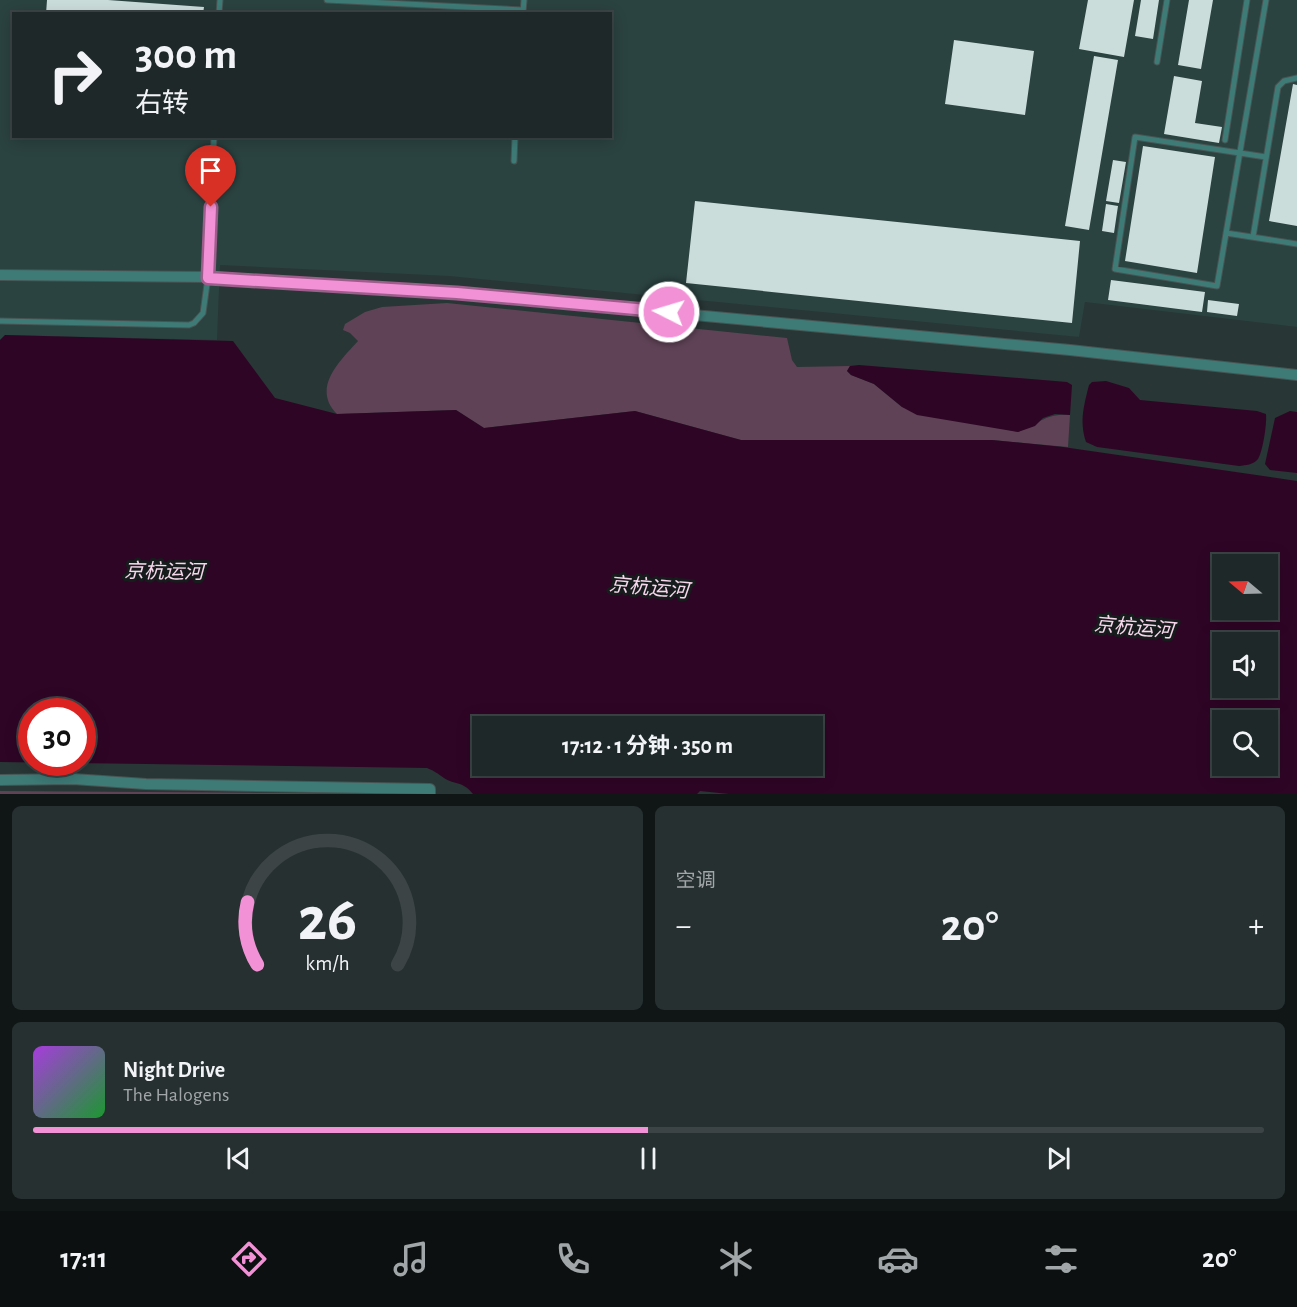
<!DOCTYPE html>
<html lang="zh">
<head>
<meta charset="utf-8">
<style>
  body { margin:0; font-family:"Alegreya Sans","Noto Sans SC",sans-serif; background:#263030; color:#f1f3f6; height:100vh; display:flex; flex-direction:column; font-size:22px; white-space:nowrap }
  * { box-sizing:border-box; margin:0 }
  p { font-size:20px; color:#a1a6a8 }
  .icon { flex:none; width:33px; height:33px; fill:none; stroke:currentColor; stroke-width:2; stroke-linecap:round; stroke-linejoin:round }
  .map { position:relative; height:794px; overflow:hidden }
  .details { display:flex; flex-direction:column; gap:12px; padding:12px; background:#101616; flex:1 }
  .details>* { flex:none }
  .guide { position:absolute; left:12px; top:12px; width:600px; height:126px; border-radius:0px; box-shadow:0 3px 15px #0003,0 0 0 2px #3c4445; background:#1e2828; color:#f1f3f6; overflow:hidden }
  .needle { width:39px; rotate:289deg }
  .tools { position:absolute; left:1212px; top:554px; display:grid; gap:12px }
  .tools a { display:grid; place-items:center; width:66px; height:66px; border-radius:0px; background:#1e2828; box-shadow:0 3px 15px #0003,0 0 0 2px #3c4445; font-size:30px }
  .speed { position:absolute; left:18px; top:698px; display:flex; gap:12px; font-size:30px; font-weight:700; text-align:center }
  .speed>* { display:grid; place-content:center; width:78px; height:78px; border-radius:50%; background:#1e2828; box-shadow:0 3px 15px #0003,0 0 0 2px #3c4445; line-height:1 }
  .speed .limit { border:9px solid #d22; background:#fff; color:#111 }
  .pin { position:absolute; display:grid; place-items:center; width:51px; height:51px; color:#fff; margin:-62px -26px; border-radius:50% 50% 50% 0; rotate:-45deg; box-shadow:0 0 6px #0007 }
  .pin .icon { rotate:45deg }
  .me { position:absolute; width:66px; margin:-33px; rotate:275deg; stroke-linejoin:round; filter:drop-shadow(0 0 4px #0008) }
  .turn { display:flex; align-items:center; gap:21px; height:126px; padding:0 24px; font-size:27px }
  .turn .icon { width:78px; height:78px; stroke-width:2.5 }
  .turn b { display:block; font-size:42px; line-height:51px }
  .big { font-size:45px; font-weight:700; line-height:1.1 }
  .details .widget { flex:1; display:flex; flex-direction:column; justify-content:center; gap:9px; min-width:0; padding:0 21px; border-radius:9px; background:#263030 }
  .details .dial { align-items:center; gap:0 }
  .dial svg { height:156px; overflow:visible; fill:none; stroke:#3c4445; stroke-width:7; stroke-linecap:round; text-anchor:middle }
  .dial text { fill:#f1f3f6; stroke:none }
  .song { display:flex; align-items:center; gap:18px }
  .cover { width:72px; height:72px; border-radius:9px; background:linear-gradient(135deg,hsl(280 70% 55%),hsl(130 70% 35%)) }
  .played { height:6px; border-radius:3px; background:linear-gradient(90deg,#f291d6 50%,#3c4445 50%) }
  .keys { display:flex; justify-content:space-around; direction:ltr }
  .heat { display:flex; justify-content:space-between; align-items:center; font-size:33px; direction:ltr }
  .details .tiles { flex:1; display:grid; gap:12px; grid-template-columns:1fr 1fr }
  .widget:last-child { grid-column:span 2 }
  .trip { position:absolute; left:472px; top:716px; width:351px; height:60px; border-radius:0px; background:#1e2828; box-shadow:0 3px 15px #0003,0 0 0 2px #3c4445; font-weight:700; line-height:60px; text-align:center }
  .menu { display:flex; height:96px; justify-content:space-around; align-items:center; background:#0c1010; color:#a1a6a8 }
  .menu .icon { width:42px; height:42px }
  .menu .selected { color:#f291d6 }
  .menu b { font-size:27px; color:#f1f3f6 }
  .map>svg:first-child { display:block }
</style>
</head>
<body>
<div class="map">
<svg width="1297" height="794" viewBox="0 0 1297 794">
  <rect width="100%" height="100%" fill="#283635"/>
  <path fill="#2a4240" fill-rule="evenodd" d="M 0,0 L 1297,0 L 1297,327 L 1085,302 L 1079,337 L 449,276 L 220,265 L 217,340 L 5,335 L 0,340 ZM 14,14 L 610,14 L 610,136 L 14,136 Z"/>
  <path fill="#5f4256" d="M 447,303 L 787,338 L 792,360 L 797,367 L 850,366 L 847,371 L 851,375 L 874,384 L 902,407 L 1018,432 C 1039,424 1045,413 1070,415 L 1068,447 L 992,440 L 741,440 L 635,411 L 484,428 L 456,410 L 337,414 C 311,388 340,361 358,341 L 350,333 L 343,330 L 345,324 L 365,312 L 382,307 Z
    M 0,791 L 413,794 L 0,794 Z"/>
  <path fill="#2f0526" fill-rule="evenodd" d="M 5,335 L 233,341 L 275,398 L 337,414 L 456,410 L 484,428 L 635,411 L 741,440 L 992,440 L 1063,447 L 1297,481 L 1297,794 L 729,794 L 700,791 L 697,794 L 473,794 C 463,781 455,785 444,778 C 438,774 435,771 427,768 L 0,762 L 0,340 ZM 1222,564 L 1268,564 L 1268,609 L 1222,609 ZM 1222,642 L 1268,642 L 1268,687 L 1222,687 ZM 32,711 L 82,711 L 82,762 L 32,762 ZM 1222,720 L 1268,720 L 1268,765 L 1222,765 ZM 483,726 L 813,726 L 813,765 L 483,765 Z
    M 859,365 L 1067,382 L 1072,385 L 1070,415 L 1055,414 L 1043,418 L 1035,426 L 1018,432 L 917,415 L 902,407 L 874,384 L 851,375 L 847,371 L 850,366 Z
    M 1106,381 L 1129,388 L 1140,400 L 1257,411 L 1266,414 C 1267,423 1263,451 1258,459 C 1253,465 1246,465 1239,466 L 1097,447 L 1086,442 C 1079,422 1084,405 1089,385 L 1092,382 Z
    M 1290,411 L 1297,412 L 1297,473 L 1270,470 L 1265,464 L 1275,418 Z"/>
  <path fill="#cbdddb" d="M 47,0 L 108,0 L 204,7 L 203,14 L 46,14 Z
    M 1088,0 L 1134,0 L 1124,57 L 1079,49 Z
    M 1141,0 L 1159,0 L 1153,39 L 1135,36 Z
    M 1189,0 L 1213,0 L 1201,69 L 1178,65 Z
    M 954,40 L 1034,51 L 1025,115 L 945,104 Z
    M 1094,56 L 1118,60 L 1089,230 L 1065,226 Z
    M 1174,76 L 1202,81 L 1195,123 L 1222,127 L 1219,143 L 1164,134 Z
    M 1293,84 L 1297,85 L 1297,226 L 1269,221 Z
    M 1143,146 L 1215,157 L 1197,273 L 1125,261 Z
    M 1113,160 L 1126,162 L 1119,203 L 1106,201 Z
    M 695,201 L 1080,241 L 1072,323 L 686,283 Z
    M 1106,204 L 1118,206 L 1114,233 L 1102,231 Z
    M 1111,280 L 1205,292 L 1202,312 L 1108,300 Z
    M 1208,300 L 1239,304 L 1237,316 L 1207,312 Z"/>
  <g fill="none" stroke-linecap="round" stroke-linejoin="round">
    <defs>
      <path id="service" d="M 327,0 L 523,10
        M 1266,0 C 1250,95 1233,191 1217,286 L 1115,269 L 1135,137 L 1266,157
        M 523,13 L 524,0
        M 219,14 L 220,0
        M 1157,62 L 1167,0
        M 1225,140 L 1247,0
        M 514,161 L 515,136
        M 1226,233 L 1297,244
        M 1253,237 L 1278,87 L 1284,81 L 1297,78
        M 0,321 L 189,325 L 194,323 L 203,313 L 208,277 L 214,136"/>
      <path id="minor" d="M 0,275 L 208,277 L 457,293 L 1070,350 L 1297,375
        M 0,780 L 73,779 L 146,784 L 430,789 L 430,794"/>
    </defs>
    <use href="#service" stroke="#475453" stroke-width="7"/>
    <use href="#minor" stroke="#475453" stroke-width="12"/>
    <use href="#service" stroke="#3e7b77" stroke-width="5"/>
    <use href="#minor" stroke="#3e7b77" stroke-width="10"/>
  </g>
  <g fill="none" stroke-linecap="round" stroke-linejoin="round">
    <defs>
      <path id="route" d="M 211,207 L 208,278 L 457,293 L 669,312"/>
    </defs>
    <use href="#route" stroke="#9d5e8b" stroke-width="15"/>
    <use href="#route" stroke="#f291d6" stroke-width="10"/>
  </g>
  <g text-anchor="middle" stroke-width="6" stroke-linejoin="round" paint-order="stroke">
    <g font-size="20" font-style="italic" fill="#f7d7ec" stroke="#161c1c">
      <text transform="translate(164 571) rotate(1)" y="7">京杭运河</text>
      <text transform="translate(649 587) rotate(5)" y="7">京杭运河</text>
      <text transform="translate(1134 627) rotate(5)" y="7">京杭运河</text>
    </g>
  </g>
</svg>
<div class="tools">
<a><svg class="needle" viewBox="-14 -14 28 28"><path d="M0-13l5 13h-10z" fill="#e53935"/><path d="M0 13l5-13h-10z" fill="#a1a6a8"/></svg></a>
<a><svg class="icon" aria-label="sound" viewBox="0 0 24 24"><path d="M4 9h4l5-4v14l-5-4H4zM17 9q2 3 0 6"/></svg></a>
<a><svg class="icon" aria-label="search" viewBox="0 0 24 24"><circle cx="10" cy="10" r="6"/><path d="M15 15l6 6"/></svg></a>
</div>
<div class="speed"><div class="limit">30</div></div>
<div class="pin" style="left:211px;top:207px;background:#d93025"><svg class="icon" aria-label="arrive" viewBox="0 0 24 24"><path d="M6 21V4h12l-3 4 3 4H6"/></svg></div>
<svg class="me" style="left:669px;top:312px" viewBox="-20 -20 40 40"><circle r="17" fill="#f291d6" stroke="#fff" stroke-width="3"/><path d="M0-11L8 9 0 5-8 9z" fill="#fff"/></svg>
<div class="trip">17:12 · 1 分钟 · 350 m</div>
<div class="guide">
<div class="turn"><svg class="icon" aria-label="right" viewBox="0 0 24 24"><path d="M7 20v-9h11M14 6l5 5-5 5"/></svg><div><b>300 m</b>右转</div></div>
</div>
</div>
<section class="details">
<div class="tiles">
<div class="widget dial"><svg viewBox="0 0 100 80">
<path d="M14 69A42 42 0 1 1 86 69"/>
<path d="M14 69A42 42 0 0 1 9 37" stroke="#f291d6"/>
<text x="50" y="56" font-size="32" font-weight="700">26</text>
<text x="50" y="72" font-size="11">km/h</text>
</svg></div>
<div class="widget"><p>空调</p>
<div class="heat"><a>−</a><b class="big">20°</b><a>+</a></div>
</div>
<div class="widget">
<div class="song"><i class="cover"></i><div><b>Night Drive</b><p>The Halogens</p></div></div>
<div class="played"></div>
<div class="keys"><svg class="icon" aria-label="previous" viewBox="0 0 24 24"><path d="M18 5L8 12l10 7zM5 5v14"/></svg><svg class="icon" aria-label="pause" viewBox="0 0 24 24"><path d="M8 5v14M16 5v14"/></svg><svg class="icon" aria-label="next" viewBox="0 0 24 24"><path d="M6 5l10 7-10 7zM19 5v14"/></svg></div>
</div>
</div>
</section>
<nav class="menu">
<b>17:11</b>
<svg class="icon selected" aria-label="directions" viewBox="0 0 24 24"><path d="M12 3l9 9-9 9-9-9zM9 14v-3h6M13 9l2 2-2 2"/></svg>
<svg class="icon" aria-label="music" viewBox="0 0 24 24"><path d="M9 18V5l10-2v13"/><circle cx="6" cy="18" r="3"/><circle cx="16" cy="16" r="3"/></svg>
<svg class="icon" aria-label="phone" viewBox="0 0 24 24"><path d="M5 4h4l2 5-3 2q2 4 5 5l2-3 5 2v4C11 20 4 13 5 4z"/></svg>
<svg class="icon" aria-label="climate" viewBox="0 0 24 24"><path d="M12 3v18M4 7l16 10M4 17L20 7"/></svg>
<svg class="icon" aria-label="car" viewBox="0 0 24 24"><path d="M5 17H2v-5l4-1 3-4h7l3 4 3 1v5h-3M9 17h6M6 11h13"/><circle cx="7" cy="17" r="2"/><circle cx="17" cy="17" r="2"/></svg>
<svg class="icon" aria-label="filters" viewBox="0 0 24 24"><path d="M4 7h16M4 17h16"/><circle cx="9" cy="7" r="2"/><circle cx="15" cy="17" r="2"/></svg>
<b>20°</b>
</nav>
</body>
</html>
